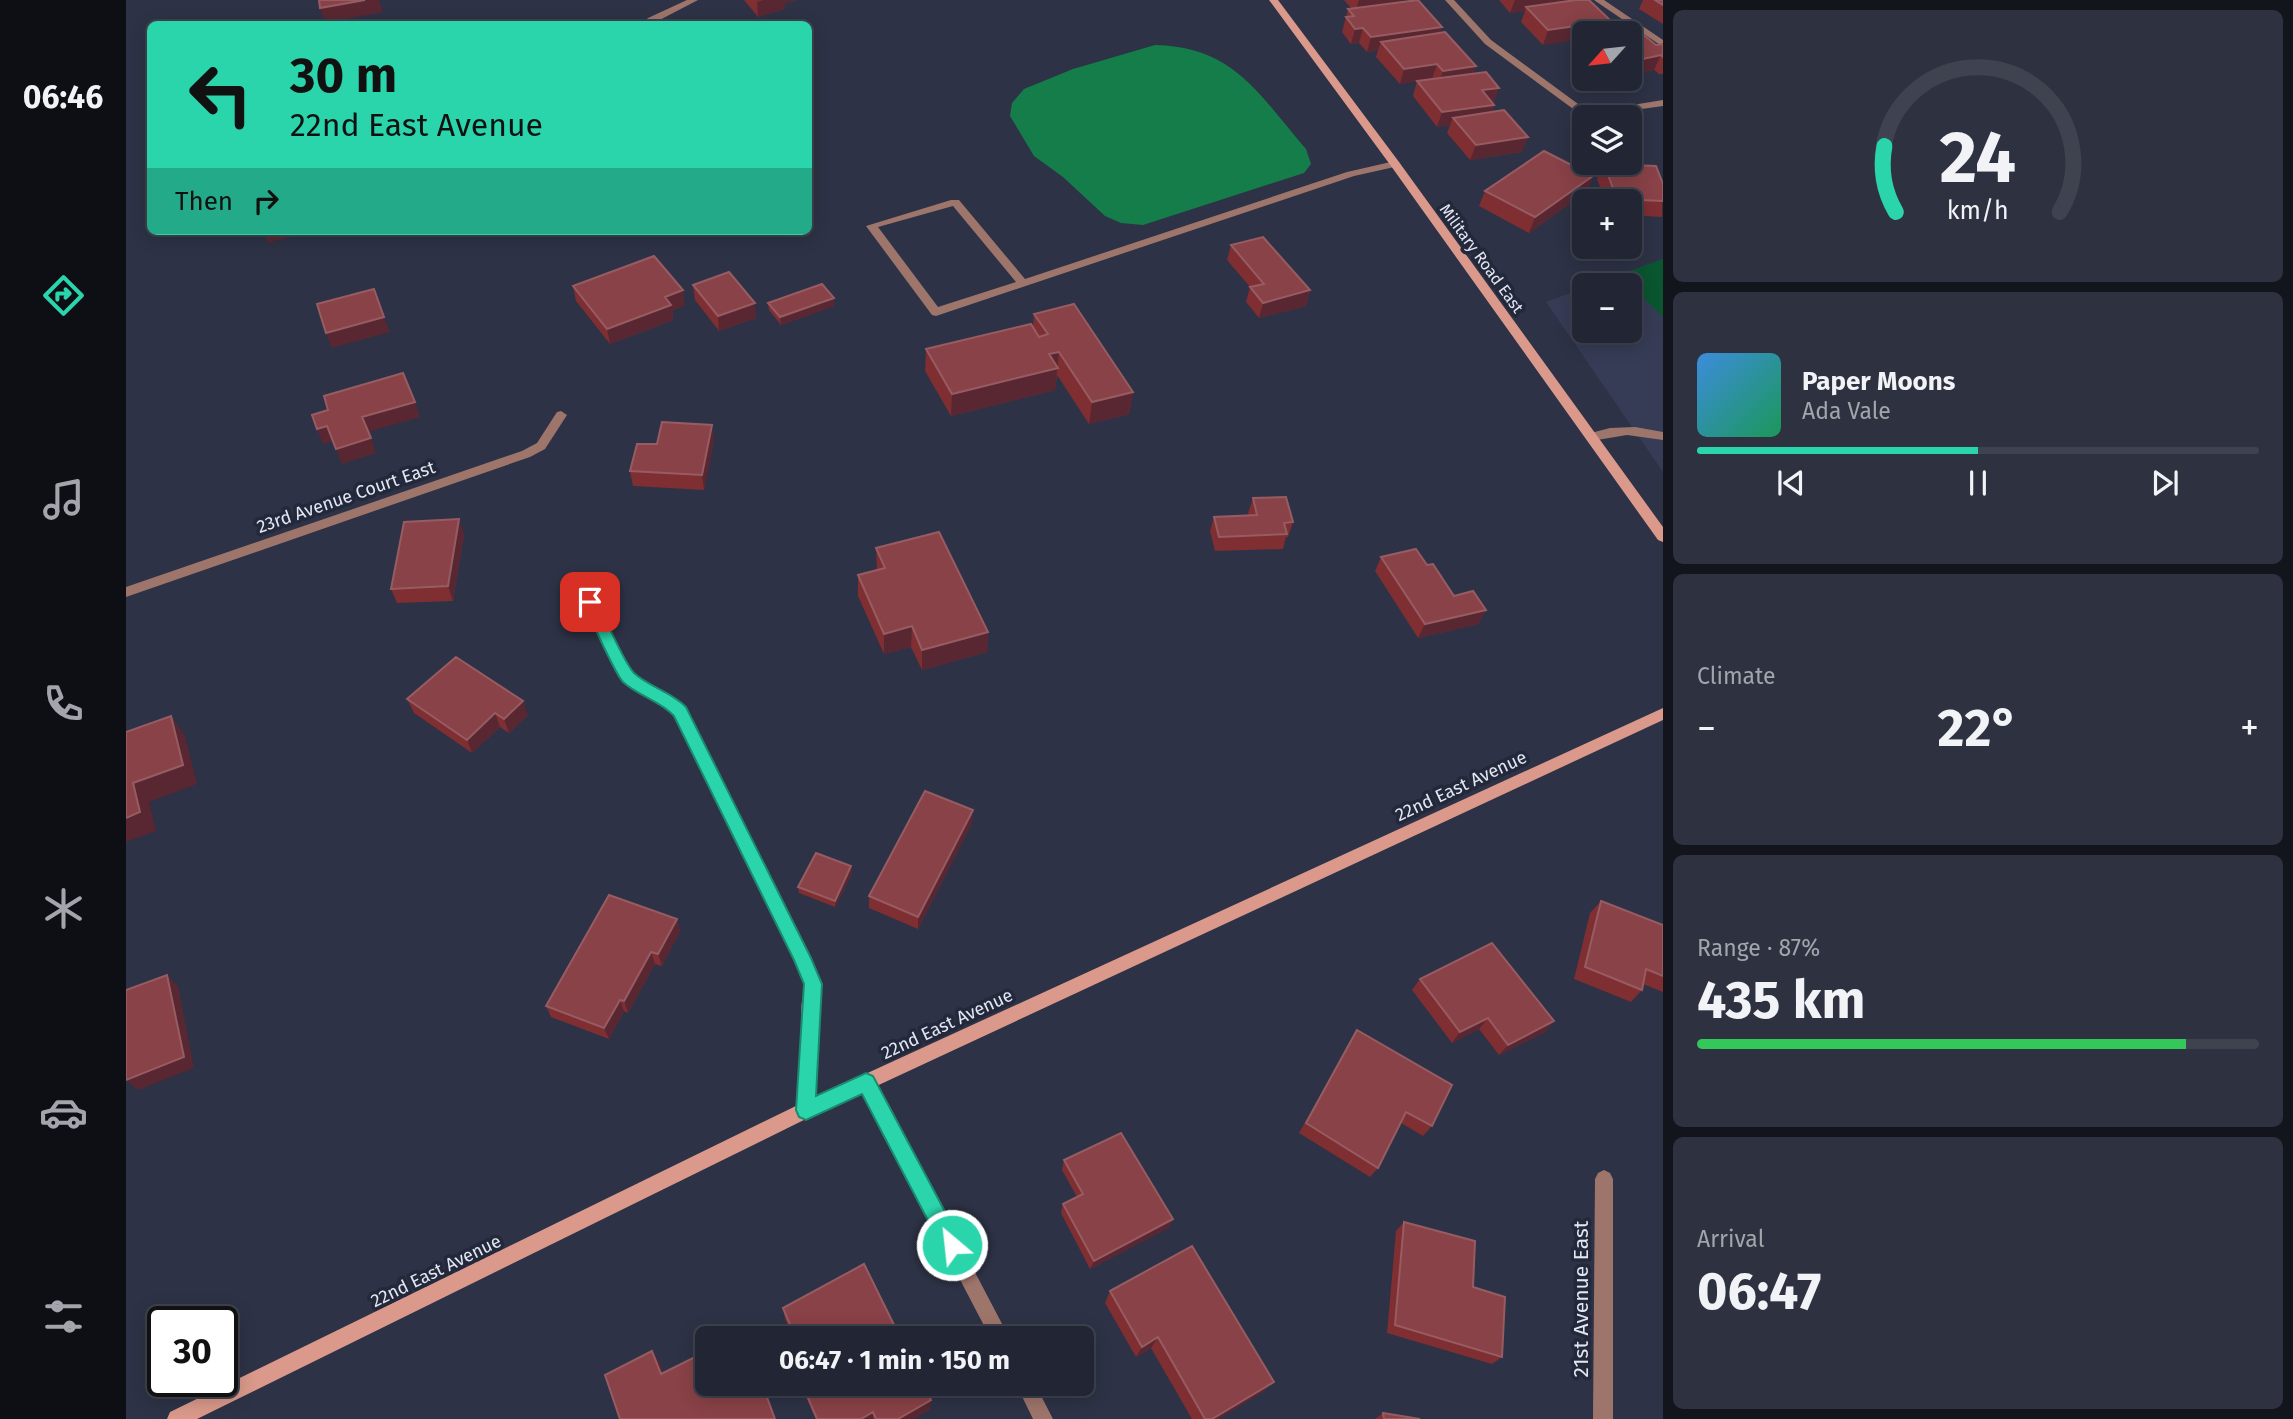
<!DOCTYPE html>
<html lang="en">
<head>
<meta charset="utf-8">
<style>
  body { margin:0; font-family:"Fira Sans",sans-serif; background:#2e3240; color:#f1f3f6; height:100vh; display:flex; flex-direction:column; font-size:26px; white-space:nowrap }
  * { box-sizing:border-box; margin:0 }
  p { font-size:23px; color:#a2a5ac }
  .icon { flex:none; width:38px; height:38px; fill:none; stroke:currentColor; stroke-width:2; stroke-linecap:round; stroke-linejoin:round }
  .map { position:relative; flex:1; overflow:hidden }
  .details { display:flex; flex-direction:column; gap:10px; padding:10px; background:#13151d; width:630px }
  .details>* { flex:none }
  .hud { position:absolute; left:21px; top:21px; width:665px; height:214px; border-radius:10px; box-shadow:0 4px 18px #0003,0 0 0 2px #3f434f; background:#2bd5ac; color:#111; overflow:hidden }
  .needle { width:46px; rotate:243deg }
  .tools { position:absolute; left:1446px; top:21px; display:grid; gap:14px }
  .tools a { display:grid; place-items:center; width:70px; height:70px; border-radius:10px; background:#222634; box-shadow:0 4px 18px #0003,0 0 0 2px #3f434f; font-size:35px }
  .speed { position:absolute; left:21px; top:1306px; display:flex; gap:14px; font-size:35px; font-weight:700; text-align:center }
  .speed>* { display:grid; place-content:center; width:91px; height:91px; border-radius:50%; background:#222634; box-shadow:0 4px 18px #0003,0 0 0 2px #3f434f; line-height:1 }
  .speed .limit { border:4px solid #111; border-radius:10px; background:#fff; color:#111 }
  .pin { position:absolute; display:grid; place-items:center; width:60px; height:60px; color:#fff; margin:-30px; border-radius:14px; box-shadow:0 4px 10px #0006 }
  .me { position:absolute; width:77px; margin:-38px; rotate:332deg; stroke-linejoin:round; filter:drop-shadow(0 0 5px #0008) }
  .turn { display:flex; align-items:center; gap:24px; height:147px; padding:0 28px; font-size:32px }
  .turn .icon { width:91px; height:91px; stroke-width:2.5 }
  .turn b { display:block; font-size:49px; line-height:60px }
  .then { display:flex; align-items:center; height:66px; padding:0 28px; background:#0003; gap:14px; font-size:26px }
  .big { font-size:52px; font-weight:700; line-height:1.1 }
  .details .tile { flex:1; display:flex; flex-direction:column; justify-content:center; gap:10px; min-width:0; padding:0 24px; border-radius:10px; background:#2e3240 }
  .details .dial { align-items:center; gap:0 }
  .dial svg { height:182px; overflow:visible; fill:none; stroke:#3f434f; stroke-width:7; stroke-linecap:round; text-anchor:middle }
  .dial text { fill:#f1f3f6; stroke:none }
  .song { display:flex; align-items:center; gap:21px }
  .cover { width:84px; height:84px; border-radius:10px; background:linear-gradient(135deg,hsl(210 70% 55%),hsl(150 70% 35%)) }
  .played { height:7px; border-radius:4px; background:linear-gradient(90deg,#2bd5ac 50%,#3f434f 50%) }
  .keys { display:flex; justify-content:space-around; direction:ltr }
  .heat { display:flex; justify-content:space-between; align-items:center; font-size:38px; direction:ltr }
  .charge { height:10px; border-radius:5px; background:linear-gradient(90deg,#34c759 87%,#3f434f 0) }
  .trip { position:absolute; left:569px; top:1326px; width:399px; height:70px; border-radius:10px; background:#222634; box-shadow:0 4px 18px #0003,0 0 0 2px #3f434f; font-weight:700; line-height:70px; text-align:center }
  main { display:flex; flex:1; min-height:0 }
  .menu { display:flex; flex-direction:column; width:126px; justify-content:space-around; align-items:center; background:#0e0f15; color:#a2a5ac }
  .menu .icon { width:49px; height:49px }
  .menu .active { color:#2bd5ac }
  .menu b { font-size:32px; color:#f1f3f6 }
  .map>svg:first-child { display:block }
</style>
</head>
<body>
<main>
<nav class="menu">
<b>06:46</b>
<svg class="icon active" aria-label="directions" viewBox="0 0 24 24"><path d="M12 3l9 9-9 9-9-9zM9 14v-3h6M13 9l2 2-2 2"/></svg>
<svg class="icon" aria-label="music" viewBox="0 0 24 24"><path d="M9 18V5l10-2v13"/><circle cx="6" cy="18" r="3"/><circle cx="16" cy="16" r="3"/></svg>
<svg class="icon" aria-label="phone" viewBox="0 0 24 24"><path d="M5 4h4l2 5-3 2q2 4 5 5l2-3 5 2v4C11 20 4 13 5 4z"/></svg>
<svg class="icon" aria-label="climate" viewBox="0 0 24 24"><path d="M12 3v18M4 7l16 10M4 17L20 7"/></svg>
<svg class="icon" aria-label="car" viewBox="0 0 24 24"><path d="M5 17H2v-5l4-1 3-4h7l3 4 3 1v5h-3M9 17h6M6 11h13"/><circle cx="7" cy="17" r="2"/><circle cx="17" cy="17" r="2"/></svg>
<svg class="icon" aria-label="filters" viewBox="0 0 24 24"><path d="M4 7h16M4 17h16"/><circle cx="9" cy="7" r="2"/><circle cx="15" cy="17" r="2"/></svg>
</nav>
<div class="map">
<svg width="1537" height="1419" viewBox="0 0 1537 1419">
  <rect width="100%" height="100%" fill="#2d3246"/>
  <path fill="#363c55" d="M 1537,259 L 1537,472 L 1420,302 L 1458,288 L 1458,331 L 1503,331 L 1503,285 L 1465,285 Z"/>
  <path fill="#095630" d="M 1537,259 L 1537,317 L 1494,275 Z"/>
  <path fill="#157d49" d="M 1029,45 C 1109,47 1132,94 1180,149 L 1185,164 L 1178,173 L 1017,225 L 995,223 L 979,216 L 937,177 L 908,156 L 884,116 L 886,103 L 898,89 L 947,69 Z"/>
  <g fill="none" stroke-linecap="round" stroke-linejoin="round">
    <path fill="#9e756b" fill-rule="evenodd" d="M 561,0 L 572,0 L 526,24 L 516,24 L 522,18 Z
      M 1468,0 L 1478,0 L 1537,40 L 1537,47 Z
      M 1269,161 L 1273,162 L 1273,166 L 1228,176 L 810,316 L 806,315 L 740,226 L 825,200 L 833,200 L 899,279 L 1221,172 ZM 827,206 L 890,282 L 812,307 L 752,227 Z
      M 1509,427 L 1537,432 L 1537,440 L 1501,435 L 1465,441 L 1459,437 L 1461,434 L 1484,428 Z"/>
    <path fill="#9e756b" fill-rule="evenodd" d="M 1319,0 L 1328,0 L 1365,40 L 1463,112 L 1537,100 L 1537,106 L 1458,117 L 1359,44 Z
      M 435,411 L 441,415 L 419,449 L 404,457 L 0,597 L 0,587 L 396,451 L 411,443 L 431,412 Z
      M 452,572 L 459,577 C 467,595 498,665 509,674 C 524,687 546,694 559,707 L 684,958 L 695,984 L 691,1007 L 692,1069 L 686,1116 L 680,1118 L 674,1116 L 672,1110 L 676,1069 L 675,1007 L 679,984 L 669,961 L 549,715 L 542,708 L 531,704 L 496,680 L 445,577 Z
      M 740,1074 L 746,1076 L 884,1339 L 865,1339 L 734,1088 L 732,1082 L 734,1076 Z
      M 1478,1170 L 1484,1173 L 1487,1179 L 1487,1419 L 1467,1419 L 1469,1179 L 1472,1173 Z
      M 890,1384 L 909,1384 L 927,1419 L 907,1419 Z"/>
    <path fill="#da998a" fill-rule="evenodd" d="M 1143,0 L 1152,0 L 1273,162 L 1537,527 L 1537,542 L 1532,540 L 1265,166 Z
      M 1537,708 L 1537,720 L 686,1116 L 71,1419 L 41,1419 L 44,1412 L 674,1104 Z"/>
  </g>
  <path fill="#7f2e32" d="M 618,0 L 671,0 L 659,3 L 659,9 L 632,17 Z
    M 1218,0 L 1277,0 L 1276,2 L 1314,33 L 1348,74 L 1373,88 L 1367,103 L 1368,105 L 1366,112 L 1396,152 L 1344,160 L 1321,133 L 1324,125 L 1311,127 L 1287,96 L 1291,81 L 1274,84 L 1250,57 L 1252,50 L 1241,52 L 1233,43 L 1225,44 L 1216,32 L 1222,9 L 1226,9 Z
    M 1373,0 L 1463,0 L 1417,45 L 1395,22 L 1399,11 L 1384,13 Z
    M 1517,0 L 1537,0 L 1537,24 L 1513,9 Z
    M 1503,33 L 1530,45 L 1537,44 L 1537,74 L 1533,74 L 1528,70 L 1503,75 Z
    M 1458,41 L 1458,67 L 1447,57 L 1453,42 Z
    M 1478,164 L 1537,184 L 1536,217 L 1503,215 L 1503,201 L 1479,201 L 1471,179 Z
    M 1467,176 L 1461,191 L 1403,233 L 1353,206 L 1359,191 Z
    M 1105,245 L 1184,290 L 1180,306 L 1133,318 L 1120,302 L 1124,287 L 1101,260 Z
    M 567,285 L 630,318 L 593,331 L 569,300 Z
    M 447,286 L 559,305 L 546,311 L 547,320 L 484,344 L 450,301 Z
    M 642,303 L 708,306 L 655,325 L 643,310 Z
    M 908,314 L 1007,392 L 1003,414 L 963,424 L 931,375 L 929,390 L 825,416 L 799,371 L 800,349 L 907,327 Z
    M 588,439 L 578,490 L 507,486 L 504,471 L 531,444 Z
    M 1127,498 L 1167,522 L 1162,537 L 1160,537 L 1157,549 L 1089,551 L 1084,531 L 1088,517 L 1123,515 L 1122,513 Z
    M 338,534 L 327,601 L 271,603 L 265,589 Z
    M 750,548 L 862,632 L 861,652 L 796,670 L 785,647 L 758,654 L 732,596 L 732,575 L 751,570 Z
    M 1255,557 L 1301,565 L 1328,596 L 1360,610 L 1352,624 L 1292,638 L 1249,571 Z
    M 281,699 L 402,715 L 383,733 L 374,727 L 346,753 L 288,713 Z
    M 846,823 L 792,929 L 743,908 L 743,896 Z
    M 726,873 L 709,907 L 673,893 L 672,887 Z
    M 1475,901 L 1537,925 L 1537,992 L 1517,984 L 1516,990 L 1505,1002 L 1448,979 L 1464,913 Z
    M 551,919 L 554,931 L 536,966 L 529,964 L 502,1013 L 498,1011 L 483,1039 L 425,1017 L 420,1006 Z
    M 1294,979 L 1428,1021 L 1419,1032 L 1373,1055 L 1353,1029 L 1326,1043 L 1286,990 Z
    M 1231,1030 L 1306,1126 L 1297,1136 L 1275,1123 L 1252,1168 L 1244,1177 L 1173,1133 Z
    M 938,1160 L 1047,1219 L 1042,1228 L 964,1269 L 935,1213 L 937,1204 L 951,1197 L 936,1170 Z
    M 1278,1222 L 1347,1287 L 1376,1357 L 1366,1364 L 1261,1333 L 1270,1231 Z
    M 984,1291 L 1138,1391 L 1092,1419 L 1066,1419 L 1025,1348 L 1010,1357 L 979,1303 Z
    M 657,1308 L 775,1339 L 668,1339 L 659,1319 Z
    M 674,1384 L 798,1384 L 804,1409 L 787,1419 L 690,1419 Z
    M 1257,1413 L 1294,1419 L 1249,1419 Z"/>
  <path fill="#592732" d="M 239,0 L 253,0 L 257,12 L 199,23 L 194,8 Z
    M 638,0 L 671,0 L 659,3 L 659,9 L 632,17 L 631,2 Z
    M 1233,0 L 1277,0 L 1276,5 L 1229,12 Z
    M 1389,0 L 1448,0 L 1400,7 L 1399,11 L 1384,13 Z
    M 1485,21 L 1480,33 L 1458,33 L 1458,39 L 1417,45 L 1422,30 Z
    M 1316,27 L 1312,42 L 1255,42 L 1252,50 L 1241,52 L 1245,37 Z
    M 1237,28 L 1233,43 L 1225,44 L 1229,29 Z
    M 1535,55 L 1528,70 L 1503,75 L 1503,62 Z
    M 1311,64 L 1306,79 L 1274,84 L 1278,69 Z
    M 1350,66 L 1345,81 L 1312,86 L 1317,71 Z
    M 1373,88 L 1368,103 L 1351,105 L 1356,90 Z
    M 1368,105 L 1363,120 L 1327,118 L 1324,125 L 1311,127 L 1316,112 Z
    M 1402,137 L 1396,152 L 1344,160 L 1350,145 Z
    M 1467,176 L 1461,191 L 1403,233 L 1409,217 Z
    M 137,231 L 188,231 L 142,243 Z
    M 557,290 L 559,305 L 546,311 L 547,320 L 484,344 L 481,329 L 539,297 Z
    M 1184,290 L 1180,306 L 1133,318 L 1137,303 Z
    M 708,298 L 708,306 L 655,325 L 654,317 Z
    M 629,303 L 630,318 L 593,331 L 592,316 Z
    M 258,317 L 264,332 L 206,348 L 200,333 Z
    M 933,352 L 929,390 L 825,416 L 826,394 L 923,354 Z
    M 1007,392 L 1003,414 L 963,424 L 966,402 Z
    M 289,402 L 294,417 L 242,432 L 236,417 Z
    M 586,425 L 588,439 L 578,490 L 576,475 Z
    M 201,426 L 208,441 L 197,444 L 191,429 Z
    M 245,438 L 250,453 L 216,464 L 210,449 Z
    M 333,519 L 338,534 L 327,601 L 322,586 Z
    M 1360,610 L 1352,624 L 1292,638 L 1299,624 Z
    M 786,626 L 785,647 L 758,654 L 758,634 Z
    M 862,632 L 861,652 L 796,670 L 796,650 Z
    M 397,701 L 402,715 L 383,733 L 378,719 Z
    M 369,713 L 374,727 L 346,753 L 341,740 Z
    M 45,716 L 59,736 L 71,784 L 23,802 L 30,831 L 0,842 L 0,818 L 7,783 Z
    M 847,810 L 846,823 L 792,929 L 792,917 Z
    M 725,866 L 726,873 L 709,907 L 709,901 Z
    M 551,919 L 554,931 L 536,966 L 532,954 Z
    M 525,952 L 529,964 L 502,1013 L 498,1001 Z
    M 41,975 L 52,986 L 68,1068 L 12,1090 L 0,1080 Z
    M 494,1000 L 498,1011 L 483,1039 L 478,1028 Z
    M 1362,1018 L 1353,1029 L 1326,1043 L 1334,1032 Z
    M 1428,1021 L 1419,1032 L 1373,1055 L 1382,1045 Z
    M 1047,1219 L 1042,1228 L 964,1269 L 968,1261 Z
    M 1032,1337 L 1025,1348 L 1010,1357 L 1016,1347 Z
    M 526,1351 L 533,1361 L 541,1383 L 535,1374 Z
    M 1148,1382 L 1138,1391 L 1092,1419 L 1086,1419 Z
    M 805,1400 L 804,1409 L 787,1419 L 772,1419 Z
    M 747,1412 L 747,1419 L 735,1419 Z"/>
  <path fill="#894247" stroke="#975c62" stroke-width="2" d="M 193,0 L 239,0 L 194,8 Z
    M 1292,0 L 1316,27 L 1245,37 L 1237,28 L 1229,29 L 1220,17 L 1228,16 L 1222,9 Z
    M 1450,0 L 1463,0 L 1485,21 L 1422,30 L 1400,7 Z
    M 1529,0 L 1537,0 L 1537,5 Z
    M 1513,31 L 1530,45 L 1537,44 L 1537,57 L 1535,55 L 1503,62 L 1503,33 L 1500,33 Z
    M 1319,32 L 1350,66 L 1317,71 L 1311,64 L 1278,69 L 1255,42 Z
    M 1360,72 L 1373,88 L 1356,90 L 1368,105 L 1316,112 L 1291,81 Z
    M 1378,110 L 1402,137 L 1350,145 L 1327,118 Z
    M 1418,151 L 1467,176 L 1409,217 L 1359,191 Z
    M 1478,164 L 1530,166 L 1537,184 L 1537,201 L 1491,199 Z
    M 1137,237 L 1184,290 L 1137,303 L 1124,287 L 1138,284 L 1105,245 Z
    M 528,256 L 557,290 L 539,297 L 545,305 L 481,329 L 447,286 Z
    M 603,272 L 629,303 L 592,316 L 567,285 Z
    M 696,284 L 708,298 L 654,317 L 642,303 Z
    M 248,289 L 258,317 L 200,333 L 191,304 Z
    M 948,304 L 1007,392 L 966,402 L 933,352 L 923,354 L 932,368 L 826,394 L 800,349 L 905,324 L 913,337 L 922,334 L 908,314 Z
    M 277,373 L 289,402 L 236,417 L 245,438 L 210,449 L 201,426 L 191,429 L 186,415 L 202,410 L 198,396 Z
    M 536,422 L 586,425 L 576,475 L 504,471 L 511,444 L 531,444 Z
    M 1160,497 L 1167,522 L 1158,523 L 1161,534 L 1093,537 L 1088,517 L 1131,515 L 1127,498 Z
    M 333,519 L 322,586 L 265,589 L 278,522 Z
    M 813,532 L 862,632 L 796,650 L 786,626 L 758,634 L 732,575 L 759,568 L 750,548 Z
    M 1290,549 L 1301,565 L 1307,564 L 1328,596 L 1347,591 L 1360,610 L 1299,624 L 1255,557 Z
    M 330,657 L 397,701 L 378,719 L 369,713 L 341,740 L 281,699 Z
    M 45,716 L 57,765 L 7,783 L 14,812 L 0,818 L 0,732 Z
    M 799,791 L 847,810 L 792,917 L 743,896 Z
    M 690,853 L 725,866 L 709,901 L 672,887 Z
    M 483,895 L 551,919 L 532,954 L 525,952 L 498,1001 L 494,1000 L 478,1028 L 420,1006 Z
    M 1475,901 L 1537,925 L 1537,976 L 1520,969 L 1516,990 L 1459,967 Z
    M 1366,943 L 1428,1021 L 1382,1045 L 1362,1018 L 1334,1032 L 1294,979 Z
    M 41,975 L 58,1057 L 0,1080 L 0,990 Z
    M 1231,1030 L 1326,1085 L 1306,1126 L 1280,1112 L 1252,1168 L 1180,1123 Z
    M 995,1133 L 1047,1219 L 968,1261 L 937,1204 L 957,1194 L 938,1160 Z
    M 1278,1222 L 1349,1241 L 1347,1287 L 1379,1297 L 1376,1357 L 1269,1325 Z
    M 1066,1246 L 1148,1382 L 1086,1419 L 1079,1419 L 1032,1337 L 1016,1347 L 984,1291 Z
    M 738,1264 L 775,1339 L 670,1339 L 657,1308 Z
    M 616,1333 L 618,1339 L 605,1339 Z
    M 526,1351 L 535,1374 L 581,1351 L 581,1384 L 636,1384 L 649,1419 L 494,1419 L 479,1375 Z
    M 676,1384 L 798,1384 L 805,1400 L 772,1419 L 750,1419 L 747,1412 L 735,1419 L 691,1419 Z
    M 1257,1413 L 1294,1419 L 1258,1419 Z"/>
  <path fill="#2bd5ac" stroke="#1c8a70" stroke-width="2" d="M 464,596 L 469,598 C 479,616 496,660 508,673 C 523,687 546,692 560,707 L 685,958 L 696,984 L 690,1096 L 740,1073 L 747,1076 L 833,1238 L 836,1245 L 833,1253 L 826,1256 L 819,1253 L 736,1094 L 680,1120 L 673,1117 L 670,1110 L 678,984 L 668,960 L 548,716 C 535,701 512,696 497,682 C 487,671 465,618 457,602 Z"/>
  <g text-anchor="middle" stroke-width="7" stroke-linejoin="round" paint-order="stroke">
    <g font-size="16" fill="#e3e7f3" stroke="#23283b">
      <text transform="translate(1356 258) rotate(54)" y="6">Military Road East</text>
    </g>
    <g font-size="18" fill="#e3e7f3" stroke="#23283b">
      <text transform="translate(220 497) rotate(-19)" y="6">23rd Avenue Court East</text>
      <text transform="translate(1335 786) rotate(-25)" y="6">22nd East Avenue</text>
      <text transform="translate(821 1024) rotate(-25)" y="6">22nd East Avenue</text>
      <text transform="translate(310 1271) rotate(-26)" y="6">22nd East Avenue</text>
    </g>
    <g font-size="21" fill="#e3e7f3" stroke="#23283b">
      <text transform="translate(1455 1299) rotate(-90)" y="7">21st Avenue East</text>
    </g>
  </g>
</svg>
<div class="tools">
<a><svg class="needle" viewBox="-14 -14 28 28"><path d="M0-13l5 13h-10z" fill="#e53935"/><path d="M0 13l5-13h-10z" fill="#a2a5ac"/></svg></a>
<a><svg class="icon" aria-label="layers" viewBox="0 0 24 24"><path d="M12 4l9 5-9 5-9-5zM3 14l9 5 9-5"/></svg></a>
<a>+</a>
<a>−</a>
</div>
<div class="speed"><div class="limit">30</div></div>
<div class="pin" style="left:464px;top:602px;background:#d93025"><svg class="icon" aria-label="arrive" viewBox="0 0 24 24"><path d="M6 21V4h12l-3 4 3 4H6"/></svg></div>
<svg class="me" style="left:826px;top:1245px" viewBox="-20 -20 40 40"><circle r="17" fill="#2bd5ac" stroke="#fff" stroke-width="3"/><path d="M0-11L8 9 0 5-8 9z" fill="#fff"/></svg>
<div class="trip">06:47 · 1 min · 150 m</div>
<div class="hud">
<div class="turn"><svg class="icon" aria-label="left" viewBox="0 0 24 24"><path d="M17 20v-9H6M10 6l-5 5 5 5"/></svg><div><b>30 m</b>22nd East Avenue</div></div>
<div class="then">Then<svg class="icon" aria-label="right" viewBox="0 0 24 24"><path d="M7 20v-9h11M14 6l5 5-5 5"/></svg></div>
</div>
</div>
<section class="details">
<div class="tile dial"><svg viewBox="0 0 100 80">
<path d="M14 69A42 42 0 1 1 86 69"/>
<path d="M14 69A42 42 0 0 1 9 40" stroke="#2bd5ac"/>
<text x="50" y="56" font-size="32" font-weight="700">24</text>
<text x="50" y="72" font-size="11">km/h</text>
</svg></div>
<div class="tile">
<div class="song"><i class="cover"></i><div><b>Paper Moons</b><p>Ada Vale</p></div></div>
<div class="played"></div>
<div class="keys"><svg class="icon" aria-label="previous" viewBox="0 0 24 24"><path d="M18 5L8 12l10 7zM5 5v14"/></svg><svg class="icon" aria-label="pause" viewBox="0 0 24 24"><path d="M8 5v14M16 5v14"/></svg><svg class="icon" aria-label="next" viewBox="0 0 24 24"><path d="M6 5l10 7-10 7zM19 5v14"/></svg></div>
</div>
<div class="tile"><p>Climate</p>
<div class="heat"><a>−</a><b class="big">22°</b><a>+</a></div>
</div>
<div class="tile"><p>Range · 87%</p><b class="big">435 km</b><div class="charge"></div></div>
<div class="tile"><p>Arrival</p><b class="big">06:47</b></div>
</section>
</main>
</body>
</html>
